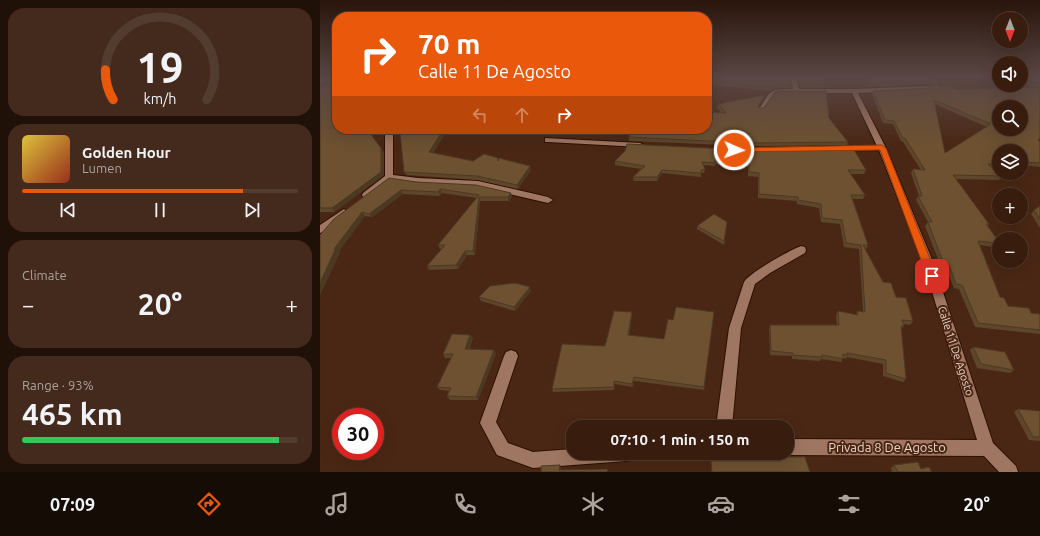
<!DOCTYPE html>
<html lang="en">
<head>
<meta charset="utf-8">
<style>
  body { margin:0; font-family:Ubuntu,sans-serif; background:#432a1d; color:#f1f3f6; height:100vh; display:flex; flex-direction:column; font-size:15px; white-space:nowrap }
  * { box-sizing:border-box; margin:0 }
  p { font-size:13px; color:#aba29e }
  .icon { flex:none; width:22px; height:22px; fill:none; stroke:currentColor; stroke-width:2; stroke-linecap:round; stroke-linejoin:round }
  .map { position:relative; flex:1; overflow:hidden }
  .panel { display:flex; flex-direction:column; gap:8px; padding:8px; background:#1f1008; width:320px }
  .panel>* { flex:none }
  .banner { position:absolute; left:12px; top:12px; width:380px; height:122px; border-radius:16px; box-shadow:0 4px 16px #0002,0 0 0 1px #523b2f; background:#ea580c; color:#fff; overflow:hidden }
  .needle { width:26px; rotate:180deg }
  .tools { position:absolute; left:672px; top:12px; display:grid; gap:8px }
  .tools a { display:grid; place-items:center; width:36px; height:36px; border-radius:50%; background:#381d0f; box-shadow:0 4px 16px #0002,0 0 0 1px #523b2f; font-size:20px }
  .speed { position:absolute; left:12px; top:408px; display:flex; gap:8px; font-size:20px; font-weight:700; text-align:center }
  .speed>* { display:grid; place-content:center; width:52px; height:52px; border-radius:50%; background:#381d0f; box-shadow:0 4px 16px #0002,0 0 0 1px #523b2f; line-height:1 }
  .speed .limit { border:6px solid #d22; background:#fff; color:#111 }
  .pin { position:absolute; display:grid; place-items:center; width:34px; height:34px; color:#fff; margin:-17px; border-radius:8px; box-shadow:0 2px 6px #0006 }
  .me { position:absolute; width:44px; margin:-22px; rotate:92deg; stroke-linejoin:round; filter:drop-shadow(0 0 3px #0008) }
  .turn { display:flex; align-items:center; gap:14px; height:84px; padding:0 20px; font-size:18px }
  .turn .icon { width:52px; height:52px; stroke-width:2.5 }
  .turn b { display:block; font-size:28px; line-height:34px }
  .lanes { display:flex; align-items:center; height:38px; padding:0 20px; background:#0003; justify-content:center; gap:20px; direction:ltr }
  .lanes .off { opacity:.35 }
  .big { font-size:30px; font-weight:700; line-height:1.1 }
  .panel .widget { flex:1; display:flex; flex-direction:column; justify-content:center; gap:6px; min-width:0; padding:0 14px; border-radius:16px; background:#432a1d }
  .panel .dial { align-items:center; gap:0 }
  .dial svg { height:104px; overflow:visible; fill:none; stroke:#523b2f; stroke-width:7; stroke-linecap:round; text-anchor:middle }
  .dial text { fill:#f1f3f6; stroke:none }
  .song { display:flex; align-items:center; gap:12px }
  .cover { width:48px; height:48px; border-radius:6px; background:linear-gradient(135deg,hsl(50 70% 55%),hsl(10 70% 35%)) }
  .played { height:4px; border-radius:2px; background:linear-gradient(90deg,#ea580c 80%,#523b2f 80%) }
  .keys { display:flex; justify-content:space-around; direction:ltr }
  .heat { display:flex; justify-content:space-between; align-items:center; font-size:22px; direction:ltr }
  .charge { height:6px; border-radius:3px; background:linear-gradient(90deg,#34c759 93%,#523b2f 0) }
  .trip { position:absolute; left:246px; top:420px; width:228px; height:40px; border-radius:16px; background:#381d0f; box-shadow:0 4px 16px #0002,0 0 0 1px #523b2f; font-weight:700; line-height:40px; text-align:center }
  .dock { display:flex; height:64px; justify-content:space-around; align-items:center; background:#160c06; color:#aba29e }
  .dock .icon { width:28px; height:28px }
  .dock .on { color:#ea580c }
  .dock b { font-size:18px; color:#f1f3f6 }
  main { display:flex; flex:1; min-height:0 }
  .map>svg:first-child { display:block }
</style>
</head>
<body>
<main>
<section class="panel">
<div class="widget dial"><svg viewBox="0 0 100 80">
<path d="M14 69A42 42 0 1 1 86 69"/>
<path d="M14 69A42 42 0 0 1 8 46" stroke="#ea580c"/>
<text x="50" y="56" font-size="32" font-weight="700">19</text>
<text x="50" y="72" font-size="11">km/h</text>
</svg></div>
<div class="widget">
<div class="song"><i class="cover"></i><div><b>Golden Hour</b><p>Lumen</p></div></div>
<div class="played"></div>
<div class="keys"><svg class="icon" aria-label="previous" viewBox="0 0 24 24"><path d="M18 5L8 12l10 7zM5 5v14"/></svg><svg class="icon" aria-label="pause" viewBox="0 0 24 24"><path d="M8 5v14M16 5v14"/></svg><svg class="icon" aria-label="next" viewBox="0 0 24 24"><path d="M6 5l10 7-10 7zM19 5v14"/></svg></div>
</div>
<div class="widget"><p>Climate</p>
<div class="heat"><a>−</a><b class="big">20°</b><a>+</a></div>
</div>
<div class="widget"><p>Range · 93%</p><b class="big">465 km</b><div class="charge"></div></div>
</section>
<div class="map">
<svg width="720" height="472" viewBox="0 0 720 472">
  <rect width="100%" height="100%" fill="#4a2714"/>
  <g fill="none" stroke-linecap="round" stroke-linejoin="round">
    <defs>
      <path id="minor" d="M 17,77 L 17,81 L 0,83 L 0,79 Z
        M 470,77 L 476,77 L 479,89 L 534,89 L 608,86 L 611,88 L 608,90 L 538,93 L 566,148 L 613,262 L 673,443 L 696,466 L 698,472 L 679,472 L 664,456 L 467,455 L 463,453 L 467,453 L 467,439 L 657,440 L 603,262 L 559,150 L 486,151 L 482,149 L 486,147 L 557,146 L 532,93 L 458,93 L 454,94 L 444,110 L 440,110 L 439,109 C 451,90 449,89 473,89 Z
        M 65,129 L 73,129 L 73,175 L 98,178 L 158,181 L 228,197 L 233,200 L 228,203 L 158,187 L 98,184 L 71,180 L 49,197 L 43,197 L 42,195 L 43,193 L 65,176 Z
        M 225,138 L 320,143 L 324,145 L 320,147 L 228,142 L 225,142 Z
        M 24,209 L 29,212 L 27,214 L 3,232 L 0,233 L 0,225 Z
        M 481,246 L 485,247 L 486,250 L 485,253 L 450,273 L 435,284 L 421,328 L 412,427 L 396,427 L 409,328 L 424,282 C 429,273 470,250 481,246 Z
        M 191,350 L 196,352 L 198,356 L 176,422 L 188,443 L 213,452 L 253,449 L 253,453 L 314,453 L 312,459 L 306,461 L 213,468 L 177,455 L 160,423 L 184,356 L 186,352 Z"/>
    </defs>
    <use href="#minor" stroke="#2e0f00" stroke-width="2"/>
    <use href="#minor" fill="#9f7661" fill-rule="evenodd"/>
  </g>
  <path fill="#5e462a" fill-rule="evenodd" d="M 477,77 L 506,77 L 505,82 L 504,82 L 505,84 L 505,87 L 480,88 Z
    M 546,77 L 612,77 L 620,87 L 636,89 L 716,87 L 706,85 L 701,83 L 701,77 L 720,77 L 720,87 L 717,87 L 720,89 L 720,139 L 719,141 L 720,142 L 720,167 L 701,165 L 701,151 L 679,151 L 679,169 L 673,168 L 682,176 L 679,180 L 636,179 L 669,224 L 668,226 L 677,239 L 676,241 L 677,243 L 674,247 L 660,245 L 680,297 L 688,306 L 711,313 L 720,314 L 720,334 L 655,327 L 639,289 L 634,288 L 625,267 L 621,266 L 605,226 L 608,222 L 596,200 L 598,196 L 599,196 L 591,173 L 593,169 L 601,170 L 583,142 L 581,141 L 573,124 L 563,123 L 552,94 L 553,91 L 609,88 L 611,87 L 608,84 L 549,87 ZM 615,104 L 667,127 L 625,153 Z
    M 15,79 L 17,129 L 64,152 L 64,175 L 14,212 L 0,212 L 0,87 L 3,86 L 0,86 L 0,81 Z
    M 388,81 L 472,85 L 471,88 L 459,88 L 451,91 L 388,84 Z
    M 445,95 L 444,98 L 439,107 L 440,108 L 509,118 L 528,142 L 527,145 L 430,146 L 309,141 L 309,137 L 402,113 L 397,108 L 398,104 Z
    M 128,129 L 113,153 L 153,161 L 179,159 L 211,170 L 198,189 L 158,180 L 87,175 L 84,172 Z
    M 305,151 L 546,170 L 544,174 L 530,174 L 545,195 L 543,199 L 532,199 L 548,245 L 546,249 L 545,249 L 563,282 L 576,297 L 593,321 L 590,325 L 583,324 L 584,326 L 581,329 L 586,379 L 583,382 L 563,376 L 563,364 L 527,357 L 526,359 L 523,358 L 521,362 L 501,359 L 500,361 L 472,359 L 472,356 L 450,355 L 449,328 L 450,325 L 517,325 L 516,315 L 518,311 L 536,315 L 537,311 L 543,311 L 539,249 L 524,247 L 520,224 L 501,222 L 499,208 L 477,204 L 477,201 L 438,198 L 438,177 L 428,176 L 428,167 L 395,164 L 395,166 L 383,165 L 385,169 L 384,173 L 381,173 L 381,177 L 342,173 L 337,181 L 314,181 L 313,177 L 321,169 L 295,165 L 295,161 Z
    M 69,178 L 192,196 L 189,201 L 160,201 L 155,255 L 147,255 L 138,269 L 109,270 L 107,266 L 122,249 L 120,249 L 118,245 L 157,198 L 122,193 L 120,196 L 83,194 L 52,217 L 45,216 L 19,251 L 20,252 L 0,295 L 0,235 Z
    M 720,206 L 720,228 L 711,214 L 714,210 Z
    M 407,222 L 404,245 L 377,229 L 377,226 Z
    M 211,291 L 195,311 L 161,301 L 159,297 Z
    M 312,312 L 312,315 L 309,335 L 344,339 L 353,320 L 394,312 L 384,390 L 314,381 L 313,387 L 295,384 L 294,390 L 233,392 L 232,389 L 285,346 Z
    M 150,335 L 153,338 L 149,350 L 176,354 L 158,400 L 130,400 L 127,396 L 129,391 L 120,390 L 117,387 L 131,358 L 125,358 L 123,354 Z
    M 653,347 L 694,370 L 690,373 L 657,368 L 650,350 Z
    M 698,409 L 720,411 L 720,441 L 709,440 L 694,412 Z
    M 460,457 L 490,472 L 391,472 L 391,461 L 459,461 Z
    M 574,465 L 601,469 L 612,472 L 572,472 L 571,468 Z"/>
  <path fill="#4c3922" d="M 12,82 L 14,85 L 0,86 L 0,83 Z
    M 459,85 L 459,88 L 451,91 L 451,88 Z
    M 445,95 L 444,98 L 438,109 L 438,106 Z
    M 124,129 L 128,129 L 111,156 L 109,152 Z
    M 61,148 L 64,152 L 64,175 L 14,212 L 12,208 Z
    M 210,166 L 211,170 L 198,189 L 197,185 Z
    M 342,170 L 342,173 L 337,181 L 337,177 Z
    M 120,189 L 122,193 L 120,196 L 118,192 Z
    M 81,190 L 83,194 L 52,217 L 49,214 Z
    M 191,193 L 192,196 L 189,201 L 188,197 Z
    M 159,197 L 160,201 L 155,255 L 153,251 Z
    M 42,212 L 45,216 L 19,251 L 20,252 L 0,295 L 0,283 L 14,249 Z
    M 145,251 L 147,255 L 138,269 L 136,265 Z
    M 210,287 L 211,291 L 195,311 L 194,307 Z
    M 312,312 L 312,315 L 309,338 L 308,335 Z
    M 150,335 L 153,338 L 147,353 L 145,349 Z
    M 174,350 L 176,354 L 158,400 L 156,397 Z
    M 314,377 L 314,381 L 313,387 L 312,384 Z
    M 294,381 L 295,384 L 294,390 Z
    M 240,465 L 241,468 L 241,472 L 239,470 Z"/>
  <path fill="#6d5131" stroke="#4c3922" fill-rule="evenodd" d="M 17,77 L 17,129 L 47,129 L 61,148 L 61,172 L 12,208 L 0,208 L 0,87 L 12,82 L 0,83 L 0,81 L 15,79 Z
    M 391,77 L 470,77 L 472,85 L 459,85 L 451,88 L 388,81 Z
    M 478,77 L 506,77 L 506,79 L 504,79 L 505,84 L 481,85 Z
    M 548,77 L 612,77 L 620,87 L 630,85 L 636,89 L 717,87 L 720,89 L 720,138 L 718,140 L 720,142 L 720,163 L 701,162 L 701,151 L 679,151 L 679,165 L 668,164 L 682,176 L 633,175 L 669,224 L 666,224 L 677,239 L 675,239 L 677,243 L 658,241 L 680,297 L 684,298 L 688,306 L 709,308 L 711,313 L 720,314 L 720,330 L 658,323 L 642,285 L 636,284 L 628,263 L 623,262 L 608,222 L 612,222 L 598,196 L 602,196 L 593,169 L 605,170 L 585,138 L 583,138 L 574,121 L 565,120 L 553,91 L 609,88 L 614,84 L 609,81 L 550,84 ZM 614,100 L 671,124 L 625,153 ZM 679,107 L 701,107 L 701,129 L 679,129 Z
    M 701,77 L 720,77 L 720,83 L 709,81 Z
    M 460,91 L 506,91 L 509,118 L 528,142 L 430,143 L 309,137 L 311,129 L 387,129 L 387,112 L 406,113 L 398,104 L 445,95 L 438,106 L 440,108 L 444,108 L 455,92 Z
    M 80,129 L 124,129 L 109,152 L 153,161 L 164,154 L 178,158 L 178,161 L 179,158 L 210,166 L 197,185 L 157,176 L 84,172 L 80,132 Z
    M 307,144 L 430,150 L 533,148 L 546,170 L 528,170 L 545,195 L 531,195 L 548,245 L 543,245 L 563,282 L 571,283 L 576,297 L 586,298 L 593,321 L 582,320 L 584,326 L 581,326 L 586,379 L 566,373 L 566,360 L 527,353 L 528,355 L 523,354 L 523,359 L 502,355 L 502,357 L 473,355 L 473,353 L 451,351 L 450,325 L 519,325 L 518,311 L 538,315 L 537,311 L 545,312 L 541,245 L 526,243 L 522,220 L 502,218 L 501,204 L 478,200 L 478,197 L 439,194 L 439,173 L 429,172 L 429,163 L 395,161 L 395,163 L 382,162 L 385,169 L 381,170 L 381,173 L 342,170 L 337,177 L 313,177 L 325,166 L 295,161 L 305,151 Z
    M 69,178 L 96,182 L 156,185 L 191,193 L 188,197 L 159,197 L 153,251 L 145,251 L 136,265 L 107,266 L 125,245 L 118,245 L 159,195 L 120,189 L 118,192 L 81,190 L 49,214 L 42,212 L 14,249 L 16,248 L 0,283 L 0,235 L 14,219 Z
    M 720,206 L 720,219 L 714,210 Z
    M 394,214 L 407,222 L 404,241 L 377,226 Z
    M 195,283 L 210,287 L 194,307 L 159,297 L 170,286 Z
    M 356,307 L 394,312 L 384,387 L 314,377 L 312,384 L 294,381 L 294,387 L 232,389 L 242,344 L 285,346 L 294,311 L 312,312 L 308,335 L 344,339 L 348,319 L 353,320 Z
    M 132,334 L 150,335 L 145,349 L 174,350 L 156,397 L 127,396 L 131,388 L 117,387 L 133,354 L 123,354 Z
    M 653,347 L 685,352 L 694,370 L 661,364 Z
    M 698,409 L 720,411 L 720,437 L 713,437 Z
    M 460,457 L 485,457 L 490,472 L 392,472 L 391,461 L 461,461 Z
    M 598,462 L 601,469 L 609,467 L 612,472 L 578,472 L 574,465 Z
    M 240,465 L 239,470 L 288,469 L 287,472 L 221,472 L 221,466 Z"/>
  <linearGradient id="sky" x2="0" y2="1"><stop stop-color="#29150b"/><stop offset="0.54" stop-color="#5a4745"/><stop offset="1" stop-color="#5a4745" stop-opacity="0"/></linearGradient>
  <rect width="720" height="143" fill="url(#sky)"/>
  <path fill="#ea580c" stroke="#983908" d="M 562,145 L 566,148 L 617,276 L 616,279 L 609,279 L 607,276 L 560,150 L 414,152 L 411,150 L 414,148 Z"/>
  <g text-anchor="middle" stroke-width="4" stroke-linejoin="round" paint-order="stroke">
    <g font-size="11" fill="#e9d2c7" stroke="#4a2714">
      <text transform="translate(636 351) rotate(72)" y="4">Calle 11 De Agosto</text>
    </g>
    <g font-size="13" fill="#e9d2c7" stroke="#4a2714">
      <text x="567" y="452">Privada 8 De Agosto</text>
    </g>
  </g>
</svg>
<div class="tools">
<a><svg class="needle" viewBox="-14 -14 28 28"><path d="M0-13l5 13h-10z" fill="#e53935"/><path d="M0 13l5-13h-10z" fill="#aba29e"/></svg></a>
<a><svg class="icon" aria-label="sound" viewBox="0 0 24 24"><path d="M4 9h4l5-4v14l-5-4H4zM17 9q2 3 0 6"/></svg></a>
<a><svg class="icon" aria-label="search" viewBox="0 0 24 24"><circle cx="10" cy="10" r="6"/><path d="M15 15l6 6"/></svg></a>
<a><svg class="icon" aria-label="layers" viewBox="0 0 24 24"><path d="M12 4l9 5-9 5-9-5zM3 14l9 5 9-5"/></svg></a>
<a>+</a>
<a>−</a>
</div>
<div class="speed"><div class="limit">30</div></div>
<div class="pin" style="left:612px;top:276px;background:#d93025"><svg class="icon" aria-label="arrive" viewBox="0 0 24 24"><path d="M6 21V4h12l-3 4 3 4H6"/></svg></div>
<svg class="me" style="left:414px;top:150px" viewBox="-20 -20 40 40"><circle r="17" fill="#ea580c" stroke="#fff" stroke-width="3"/><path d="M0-11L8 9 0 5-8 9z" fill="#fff"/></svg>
<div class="trip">07:10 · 1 min · 150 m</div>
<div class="banner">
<div class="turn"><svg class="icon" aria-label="right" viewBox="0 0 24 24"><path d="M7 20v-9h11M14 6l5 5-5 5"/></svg><div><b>70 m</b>Calle 11 De Agosto</div></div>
<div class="lanes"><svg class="icon off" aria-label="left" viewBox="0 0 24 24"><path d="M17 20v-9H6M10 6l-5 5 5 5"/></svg><svg class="icon off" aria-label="ahead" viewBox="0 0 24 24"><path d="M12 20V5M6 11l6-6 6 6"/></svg><svg class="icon" aria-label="right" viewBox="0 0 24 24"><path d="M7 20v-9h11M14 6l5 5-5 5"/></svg></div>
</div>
</div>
</main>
<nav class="dock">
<b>07:09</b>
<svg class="icon on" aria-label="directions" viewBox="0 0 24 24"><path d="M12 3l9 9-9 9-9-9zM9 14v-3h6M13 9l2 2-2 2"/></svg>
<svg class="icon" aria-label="music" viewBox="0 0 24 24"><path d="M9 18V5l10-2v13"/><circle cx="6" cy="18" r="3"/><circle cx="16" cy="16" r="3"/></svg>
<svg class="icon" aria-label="phone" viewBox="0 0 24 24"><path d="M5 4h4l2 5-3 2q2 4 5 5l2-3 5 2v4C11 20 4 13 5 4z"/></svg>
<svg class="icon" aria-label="climate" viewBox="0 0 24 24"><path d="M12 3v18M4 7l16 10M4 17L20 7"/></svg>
<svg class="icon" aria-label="car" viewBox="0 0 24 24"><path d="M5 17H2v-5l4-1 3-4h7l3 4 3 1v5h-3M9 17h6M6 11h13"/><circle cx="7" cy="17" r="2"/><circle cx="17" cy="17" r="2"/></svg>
<svg class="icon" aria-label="filters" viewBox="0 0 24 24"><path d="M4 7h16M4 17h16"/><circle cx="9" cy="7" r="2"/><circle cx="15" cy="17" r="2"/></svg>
<b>20°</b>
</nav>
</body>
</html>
